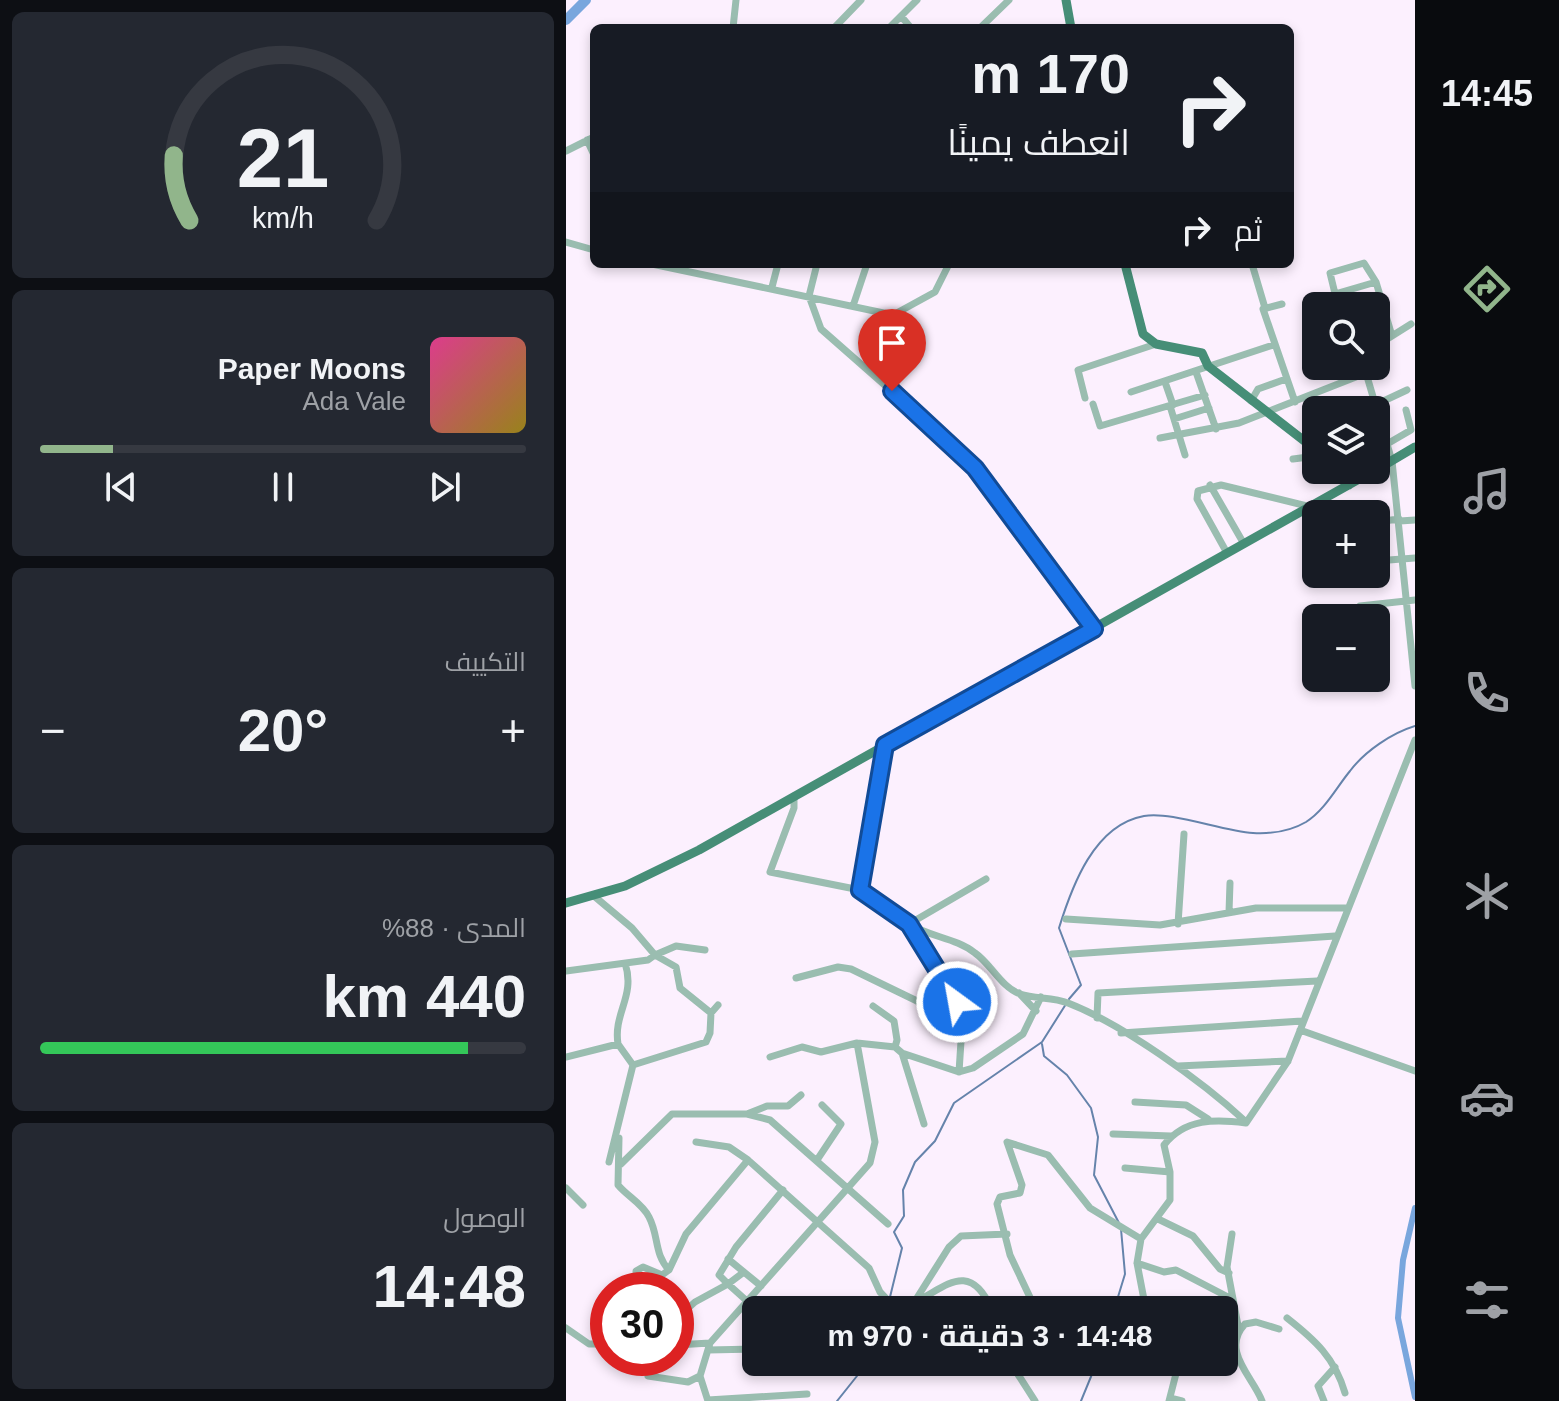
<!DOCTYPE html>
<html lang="ar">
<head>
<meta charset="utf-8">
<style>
  body { margin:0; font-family:Helvetica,Cairo,sans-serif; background:#242831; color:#f1f3f6; direction:rtl; height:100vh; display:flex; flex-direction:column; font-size:30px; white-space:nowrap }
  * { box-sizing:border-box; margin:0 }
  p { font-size:26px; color:#9ea1a6 }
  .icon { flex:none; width:44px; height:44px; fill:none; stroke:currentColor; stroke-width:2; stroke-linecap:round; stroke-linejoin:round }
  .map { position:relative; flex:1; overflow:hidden; direction:ltr }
  .panel { display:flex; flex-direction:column; gap:12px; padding:12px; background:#0d0f14; width:566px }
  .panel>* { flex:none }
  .guide { position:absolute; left:24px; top:24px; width:704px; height:244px; border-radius:12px; box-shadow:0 4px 12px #0003; direction:rtl; background:#171b24; color:#f1f3f6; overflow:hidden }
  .tools { position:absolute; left:736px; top:292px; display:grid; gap:16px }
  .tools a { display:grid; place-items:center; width:88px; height:88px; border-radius:12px; background:#171b24; box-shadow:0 4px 12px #0003; font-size:40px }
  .speed { position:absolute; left:24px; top:1272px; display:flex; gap:16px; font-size:40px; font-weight:700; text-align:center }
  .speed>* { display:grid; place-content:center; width:104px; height:104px; border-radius:50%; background:#171b24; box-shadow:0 4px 12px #0003; line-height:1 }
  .speed .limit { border:12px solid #d22; background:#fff; color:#111 }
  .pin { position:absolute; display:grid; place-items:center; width:68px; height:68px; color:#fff; margin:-82px -34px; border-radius:50% 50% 50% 0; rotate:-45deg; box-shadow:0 0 8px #0007 }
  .pin .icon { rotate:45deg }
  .me { position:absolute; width:88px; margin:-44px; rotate:328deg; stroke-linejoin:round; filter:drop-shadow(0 0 6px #0008) }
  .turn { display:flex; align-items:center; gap:28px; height:168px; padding:0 32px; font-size:36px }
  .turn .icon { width:104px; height:104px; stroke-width:2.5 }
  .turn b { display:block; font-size:56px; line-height:68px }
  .then { display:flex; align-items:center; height:76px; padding:0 32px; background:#0003; gap:16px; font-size:30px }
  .big { font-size:60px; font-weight:700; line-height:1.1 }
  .panel .card { flex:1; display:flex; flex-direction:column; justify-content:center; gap:12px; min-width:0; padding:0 28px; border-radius:12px; background:#242831 }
  .panel .dial { align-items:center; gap:0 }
  .dial svg { height:208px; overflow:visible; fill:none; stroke:#363941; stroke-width:7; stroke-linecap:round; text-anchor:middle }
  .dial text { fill:#f1f3f6; stroke:none }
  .song { display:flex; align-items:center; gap:24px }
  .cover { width:96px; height:96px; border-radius:12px; background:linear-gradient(135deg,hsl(330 70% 55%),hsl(50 70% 35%)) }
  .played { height:8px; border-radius:4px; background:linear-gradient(90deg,#91b58b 15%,#363941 15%) }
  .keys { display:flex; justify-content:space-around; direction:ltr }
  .heat { display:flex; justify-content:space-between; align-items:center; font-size:44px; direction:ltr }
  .charge { height:12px; border-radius:6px; background:linear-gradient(90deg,#34c759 88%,#363941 0) }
  .trip { position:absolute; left:176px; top:1296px; width:496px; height:80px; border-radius:12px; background:#171b24; box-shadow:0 4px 12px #0003; font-weight:700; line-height:80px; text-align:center; direction:rtl }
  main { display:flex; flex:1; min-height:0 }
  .menu { display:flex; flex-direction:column; width:144px; justify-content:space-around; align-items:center; background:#090b0e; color:#9ea1a6 }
  .menu .icon { width:56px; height:56px }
  .menu .current { color:#91b58b }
  .menu b { font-size:36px; color:#f1f3f6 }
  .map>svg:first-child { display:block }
</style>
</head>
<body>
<main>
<nav class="menu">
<b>14:45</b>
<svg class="icon current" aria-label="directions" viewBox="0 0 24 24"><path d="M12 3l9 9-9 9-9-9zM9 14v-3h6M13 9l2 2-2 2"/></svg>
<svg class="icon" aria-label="music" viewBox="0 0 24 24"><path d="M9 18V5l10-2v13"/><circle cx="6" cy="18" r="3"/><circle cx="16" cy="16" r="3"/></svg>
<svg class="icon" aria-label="phone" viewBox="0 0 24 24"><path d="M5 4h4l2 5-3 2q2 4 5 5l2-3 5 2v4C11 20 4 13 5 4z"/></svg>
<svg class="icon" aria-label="climate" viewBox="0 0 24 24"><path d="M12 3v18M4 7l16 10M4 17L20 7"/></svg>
<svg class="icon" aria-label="car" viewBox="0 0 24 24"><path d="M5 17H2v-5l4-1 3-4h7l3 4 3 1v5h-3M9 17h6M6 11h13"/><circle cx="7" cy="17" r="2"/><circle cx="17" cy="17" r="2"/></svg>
<svg class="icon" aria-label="filters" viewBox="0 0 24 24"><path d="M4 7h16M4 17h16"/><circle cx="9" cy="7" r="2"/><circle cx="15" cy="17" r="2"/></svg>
</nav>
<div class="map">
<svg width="849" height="1401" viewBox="0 0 849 1401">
  <rect width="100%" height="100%" fill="#fcf0fe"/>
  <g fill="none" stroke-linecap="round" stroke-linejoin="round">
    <path stroke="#6583ab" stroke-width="2" d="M 503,999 L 515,985 L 493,928 C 506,886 528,825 578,816 C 605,811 656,831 687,833 C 706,834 723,832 740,822 C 759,810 770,788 784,771 C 799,751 826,733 849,726
      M 476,1044 L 478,1056 L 501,1075 L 525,1108 L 532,1137 L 528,1175 L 553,1223
      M 324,1297 L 336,1248 L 328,1232 L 338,1216 L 337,1190 L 349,1162 L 369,1141 L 388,1103 L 476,1042 L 500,1004
      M 548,1310 L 559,1274 L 555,1229
      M 271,1401 L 291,1376 L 291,1362
      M 515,1401 L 531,1362"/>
    <path stroke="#79a6dd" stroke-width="6" d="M 849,1208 L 837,1260 L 832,1318 L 849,1397"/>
    <path stroke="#79a6dd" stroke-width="10" d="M 0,20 L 20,0"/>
    <path stroke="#9abdb0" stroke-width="7" d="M 335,16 L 345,28
      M 167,28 L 170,0
      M 268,28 L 295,0
      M 323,28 L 351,0
      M 414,28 L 443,0
      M 21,140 L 28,155
      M 0,151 L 28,137
      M 0,242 L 28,250
      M 86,264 L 327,315 L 369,292 L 383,264
      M 251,264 L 243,296 L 255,329 L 396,453 L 528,629
      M 686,264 L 699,308
      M 206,287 L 212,264
      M 769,294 L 810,282
      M 716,304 L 697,309 L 729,402
      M 287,306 L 301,264
      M 772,306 L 764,273 L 798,263 L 810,282 L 826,336
      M 810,346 L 845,324
      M 630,372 L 650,429
      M 599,382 L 607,405
      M 565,392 L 707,345
      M 519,398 L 512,370 L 590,344
      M 685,401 L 692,389 L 720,379
      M 527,404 L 534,426 L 639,395
      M 809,405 L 841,390
      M 604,406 L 619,455
      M 608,419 L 643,408
      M 594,438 L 673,423 L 800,373 L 826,461 L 849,686
      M 821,444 L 845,430 L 840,410
      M 727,459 L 750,456
      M 644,485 L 678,544
      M 834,521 L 849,520
      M 810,522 L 833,519
      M 661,553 L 631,499 L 632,491 L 655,485 L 745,507
      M 810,561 L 849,558
      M 794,606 L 849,600
      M 228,796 L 228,808 L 204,872 L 294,890 L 343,924 L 391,1002 L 396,1026 L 393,1072
      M 420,879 L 343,924 C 364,937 390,938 409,953 C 425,964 435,987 454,994 C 469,999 487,997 502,1003 C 556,1024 636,1081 679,1121
      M 294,890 L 319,745
      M 28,896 L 66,928 L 89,955 L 110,946 L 139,950
      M 663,912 L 664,883
      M 500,919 L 594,925 L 690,908 L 781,908
      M 612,924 L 618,834
      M 506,954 L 769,936
      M 0,971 L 82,960 L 89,955 L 110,967 L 114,988 L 145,1013
      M 230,978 L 272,967 L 285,969 L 351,1001 L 380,1024 L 396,1026
      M 453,993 L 470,1011
      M 531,1018 L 532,993 L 751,981
      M 734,1030 L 849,1071
      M 555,1033 L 736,1021
      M 52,1044 C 47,1013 70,996 59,963
      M 329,1047 L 336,1053 L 393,1072 L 407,1068 L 457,1034 L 475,997
      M 336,1053 L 358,1124
      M 0,1057 L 52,1044 L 67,1065
      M 204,1057 L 236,1047 L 255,1052 L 291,1043
      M 612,1066 L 722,1061
      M 569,1102 L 620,1105 L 642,1119
      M 181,1114 L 204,1120 L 322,1224
      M 547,1134 L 605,1136
      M 53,1138 L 52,1185 C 62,1197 76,1203 83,1217 C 93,1236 88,1254 103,1270
      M 130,1142 L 163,1147 L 182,1160 L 303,1268 L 314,1292 L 328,1307 C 367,1307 398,1246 426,1310
      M 251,1160 L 275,1124 L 256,1105
      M 43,1162 L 67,1065 L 140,1042 L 144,1033 L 145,1013 L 152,1005
      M 55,1164 L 106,1114 L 181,1114 L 201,1106 L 222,1106 L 235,1095
      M 559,1168 L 604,1172
      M 0,1188 L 17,1205
      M 592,1219 L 627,1236 L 654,1269 L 663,1273
      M 162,1259 L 195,1286
      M 571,1263 L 598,1272 L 610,1270 L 664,1298
      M 178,1272 L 162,1284 L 153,1275 L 170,1247 L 217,1190
      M 71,1290 L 70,1271 L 77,1267 L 96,1275 L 103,1270 L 120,1234 L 182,1160
      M 349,1301 L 383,1247 L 395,1236 L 441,1234
      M 578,1302 L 606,1303 L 621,1310
      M 179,1305 L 279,1302
      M 470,1310 L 444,1255 L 431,1204 L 434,1197 L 454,1193 L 456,1185 L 441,1142 L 482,1155 L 524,1208 L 575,1239
      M 580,1310 L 571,1263 L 575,1239 L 604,1200 L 604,1172 L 598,1145 C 619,1118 650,1119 680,1123 L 722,1061 L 849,740
      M 721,1318 C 749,1340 769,1358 779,1393
      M 110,1319 L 129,1302 L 162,1284 L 182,1302
      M 0,1328 L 23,1344 L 42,1344
      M 658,1339 L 673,1331 L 661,1267 L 666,1234
      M 110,1345 L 144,1343 L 304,1163 L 309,1142 L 291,1043 L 329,1047 L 331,1040 L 328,1021 L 307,1006
      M 142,1350 L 190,1349
      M 444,1362 L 469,1401
      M 82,1376 L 122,1382 L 134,1376 L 144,1343
      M 134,1376 L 142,1401
      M 604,1398 L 616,1401
      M 142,1400 L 241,1394
      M 603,1401 L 613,1362
      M 696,1401 C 687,1377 654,1350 679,1324 L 690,1322 L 713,1329
      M 758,1401 L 752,1386 L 769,1367"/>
    <path stroke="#468e77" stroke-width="9" d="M 500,0 L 505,28
      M 559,264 L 577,334 L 590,344 L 636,353 L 642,366 L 750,450
      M 769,470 L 783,485
      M 810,470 L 849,447
      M 0,903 L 59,886 L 133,850 L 809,470"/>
  </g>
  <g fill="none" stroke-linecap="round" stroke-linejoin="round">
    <defs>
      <path id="route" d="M 326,391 L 409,468 L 528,629 L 319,745 L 294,890 L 343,924 L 391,1002"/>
    </defs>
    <use href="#route" stroke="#114b97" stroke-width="20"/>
    <use href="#route" stroke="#1a73e8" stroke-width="14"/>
  </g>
</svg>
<div class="tools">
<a><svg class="icon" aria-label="search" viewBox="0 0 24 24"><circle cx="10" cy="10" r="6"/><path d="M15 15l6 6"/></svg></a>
<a><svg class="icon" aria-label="layers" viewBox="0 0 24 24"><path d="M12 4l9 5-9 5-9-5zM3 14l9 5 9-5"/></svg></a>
<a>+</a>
<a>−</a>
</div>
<div class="speed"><div class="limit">30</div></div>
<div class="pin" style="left:326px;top:391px;background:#d93025"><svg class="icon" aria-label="arrive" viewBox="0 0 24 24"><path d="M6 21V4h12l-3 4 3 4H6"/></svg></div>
<svg class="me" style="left:391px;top:1002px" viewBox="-20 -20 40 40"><circle r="17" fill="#1a73e8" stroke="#fff" stroke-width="3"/><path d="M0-11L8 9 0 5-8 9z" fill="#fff"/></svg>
<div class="trip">14:48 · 3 دقيقة · 970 m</div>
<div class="guide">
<div class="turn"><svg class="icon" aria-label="right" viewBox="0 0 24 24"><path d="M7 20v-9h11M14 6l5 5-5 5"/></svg><div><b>170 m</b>انعطف يمينًا</div></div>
<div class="then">ثم<svg class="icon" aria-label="right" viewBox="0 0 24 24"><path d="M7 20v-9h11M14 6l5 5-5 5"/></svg></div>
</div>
</div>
<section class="panel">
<div class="card dial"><svg viewBox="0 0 100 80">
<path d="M14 69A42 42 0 1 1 86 69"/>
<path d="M14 69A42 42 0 0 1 8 44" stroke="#91b58b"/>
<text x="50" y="56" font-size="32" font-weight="700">21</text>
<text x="50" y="72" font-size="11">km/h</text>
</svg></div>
<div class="card">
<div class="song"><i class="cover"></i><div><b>Paper Moons</b><p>Ada Vale</p></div></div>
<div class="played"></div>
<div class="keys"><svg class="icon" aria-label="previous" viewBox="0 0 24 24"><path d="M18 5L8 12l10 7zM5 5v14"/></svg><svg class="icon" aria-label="pause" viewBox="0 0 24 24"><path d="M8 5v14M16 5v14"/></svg><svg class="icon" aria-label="next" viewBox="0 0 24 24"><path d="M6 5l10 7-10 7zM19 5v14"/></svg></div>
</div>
<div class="card"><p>التكييف</p>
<div class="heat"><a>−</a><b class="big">20°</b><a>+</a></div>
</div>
<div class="card"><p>المدى · 88%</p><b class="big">440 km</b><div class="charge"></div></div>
<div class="card"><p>الوصول</p><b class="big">14:48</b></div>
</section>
</main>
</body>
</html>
